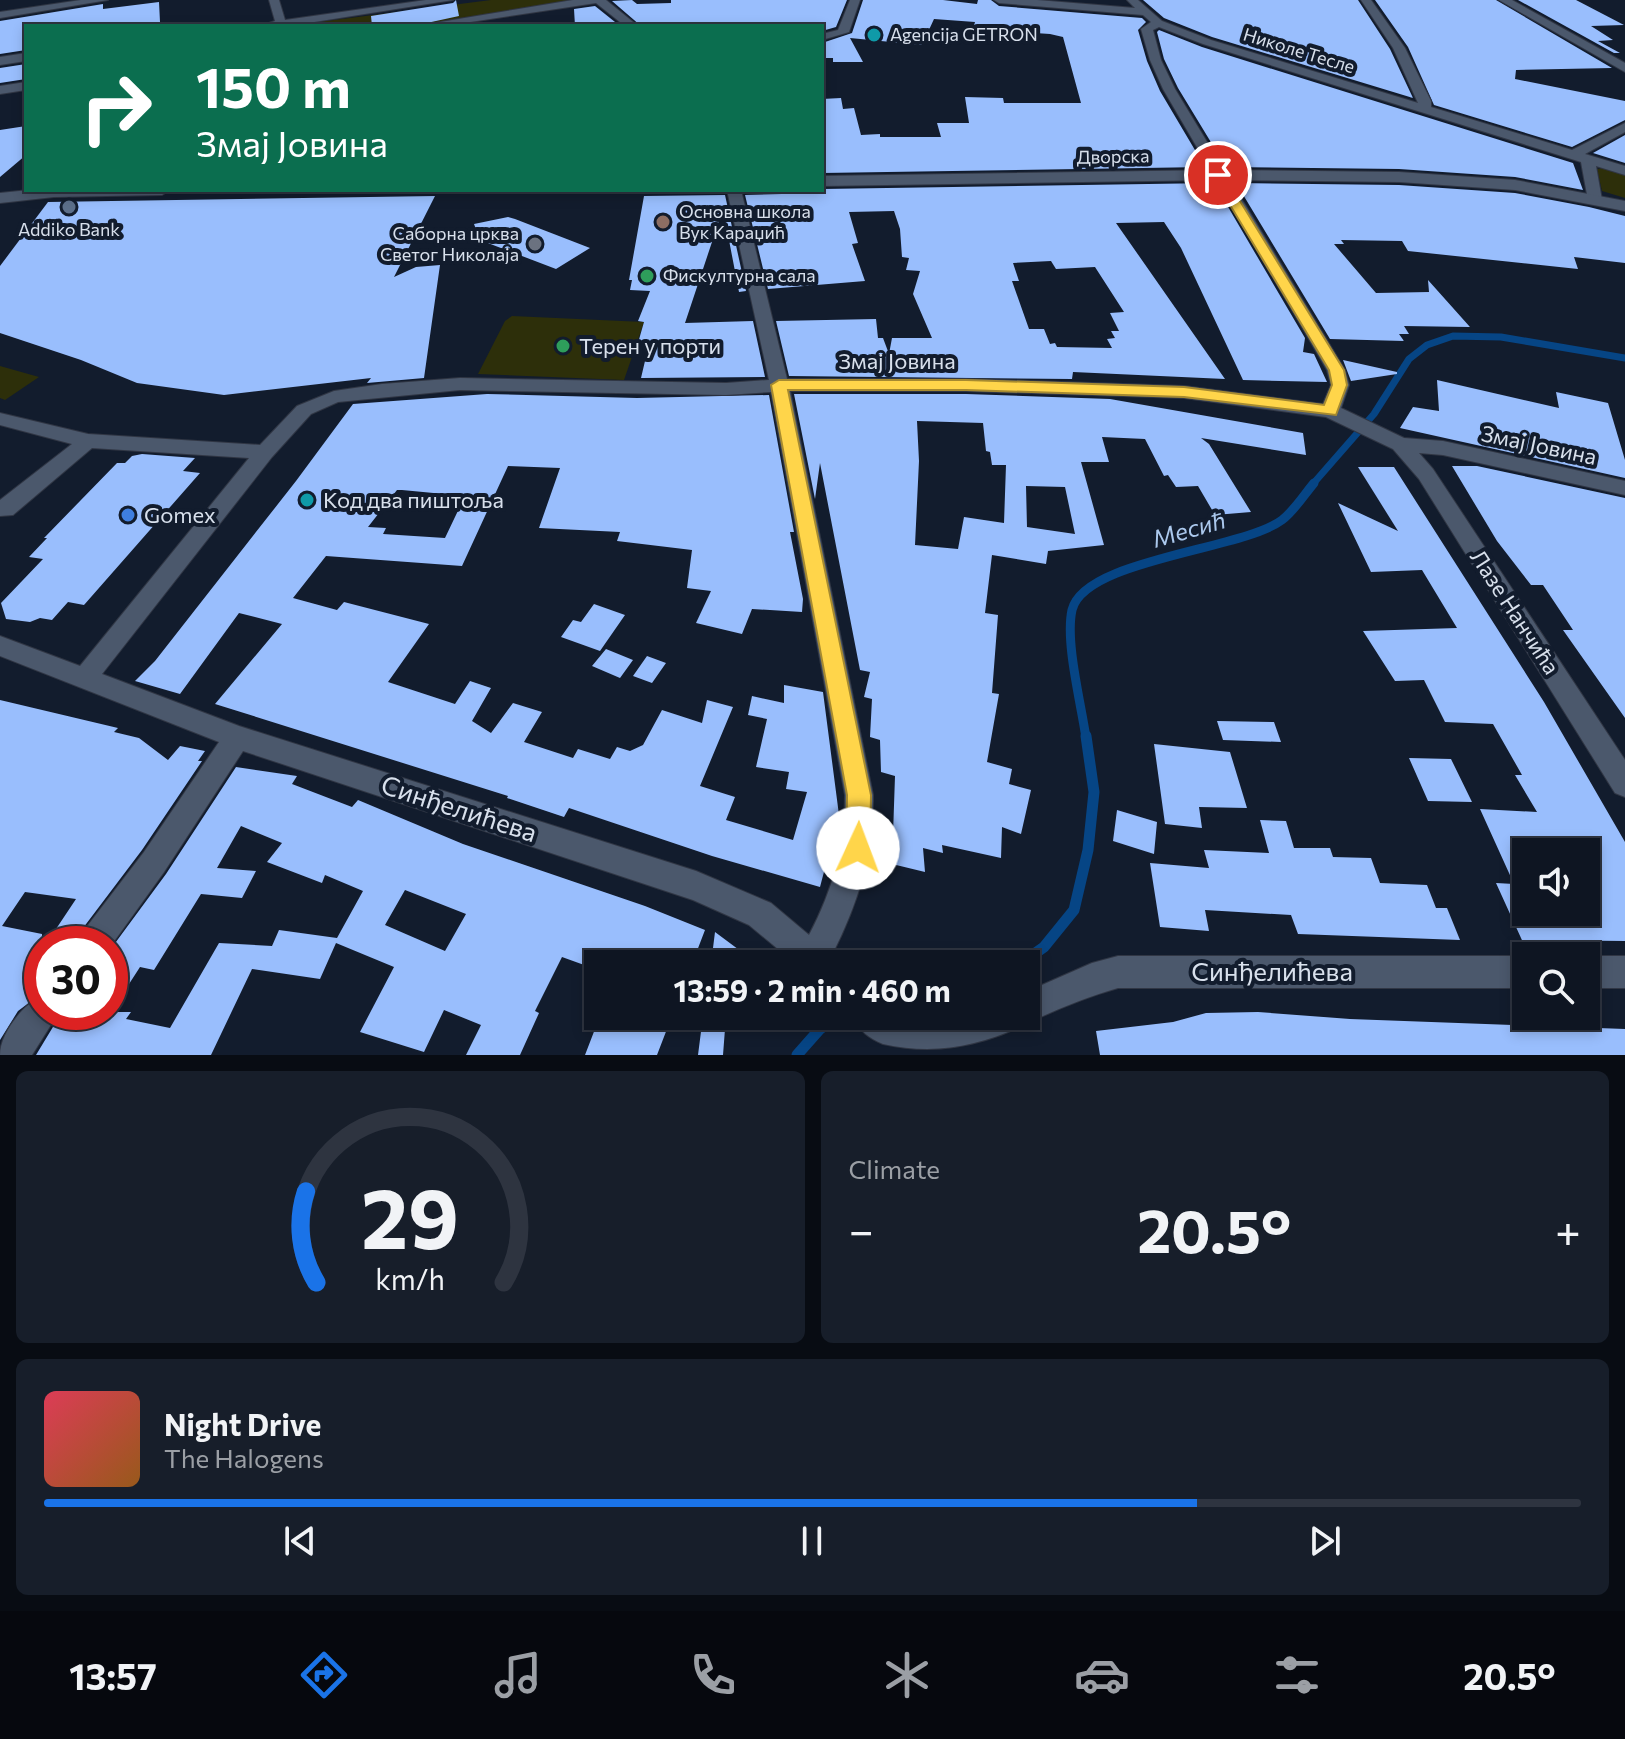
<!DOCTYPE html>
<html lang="en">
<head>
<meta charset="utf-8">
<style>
  body { margin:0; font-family:Commissioner,sans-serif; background:#171e2a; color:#f1f3f6; height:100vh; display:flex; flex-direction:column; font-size:30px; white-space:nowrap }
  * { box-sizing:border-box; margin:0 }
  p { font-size:26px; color:#9b9fa5 }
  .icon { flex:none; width:44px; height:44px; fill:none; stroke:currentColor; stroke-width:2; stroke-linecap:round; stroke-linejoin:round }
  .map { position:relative; height:1055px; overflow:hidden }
  .sheet { display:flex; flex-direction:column; gap:16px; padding:16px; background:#080c13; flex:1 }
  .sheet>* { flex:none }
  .guide { position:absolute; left:24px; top:24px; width:800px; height:168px; border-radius:0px; box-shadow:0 4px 12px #0003,0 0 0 2px #2e3440; background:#0b6e4f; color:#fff; overflow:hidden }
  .fabs { position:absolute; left:1512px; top:838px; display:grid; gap:16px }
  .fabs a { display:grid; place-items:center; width:88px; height:88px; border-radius:0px; background:#0e1522; box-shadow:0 4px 12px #0003,0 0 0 2px #2e3440; font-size:40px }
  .speed { position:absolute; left:24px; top:926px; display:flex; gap:16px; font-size:40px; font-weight:700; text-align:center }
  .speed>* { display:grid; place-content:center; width:104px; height:104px; border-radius:50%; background:#0e1522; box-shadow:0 4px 12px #0003,0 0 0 2px #2e3440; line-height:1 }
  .speed .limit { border:12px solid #d22; background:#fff; color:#111 }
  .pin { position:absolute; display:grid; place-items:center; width:68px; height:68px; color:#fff; margin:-34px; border:4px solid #fff; border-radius:50%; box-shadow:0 2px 8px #0007 }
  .me { position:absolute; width:88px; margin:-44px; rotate:2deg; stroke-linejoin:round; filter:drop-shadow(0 0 6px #0008) }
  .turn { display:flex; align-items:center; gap:28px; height:168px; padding:0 40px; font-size:36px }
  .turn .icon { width:104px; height:104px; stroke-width:2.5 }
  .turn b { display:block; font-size:56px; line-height:68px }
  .big { font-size:60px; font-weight:700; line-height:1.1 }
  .sheet .tile { flex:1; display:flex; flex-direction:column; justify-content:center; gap:12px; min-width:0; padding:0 28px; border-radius:12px; background:#171e2a }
  .sheet .dial { align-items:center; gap:0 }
  .dial svg { height:208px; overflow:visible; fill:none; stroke:#2e3440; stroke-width:7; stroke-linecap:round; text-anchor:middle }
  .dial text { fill:#f1f3f6; stroke:none }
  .song { display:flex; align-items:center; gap:24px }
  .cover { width:96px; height:96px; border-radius:12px; background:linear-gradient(135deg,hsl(350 70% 55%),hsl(30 70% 35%)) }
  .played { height:8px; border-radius:4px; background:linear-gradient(90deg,#1a73e8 75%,#2e3440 75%) }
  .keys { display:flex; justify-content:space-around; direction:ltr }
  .heat { display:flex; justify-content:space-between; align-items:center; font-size:44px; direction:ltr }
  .sheet .tiles { flex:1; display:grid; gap:16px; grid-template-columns:1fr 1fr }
  .tile:last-child { grid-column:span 2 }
  .trip { position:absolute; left:584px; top:950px; width:456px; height:80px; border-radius:0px; background:#0e1522; box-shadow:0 4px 12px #0003,0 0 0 2px #2e3440; font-weight:700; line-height:80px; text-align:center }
  .menu { display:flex; height:128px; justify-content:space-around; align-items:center; background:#06080e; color:#9b9fa5 }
  .menu .icon { width:56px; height:56px }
  .menu .active { color:#1a73e8 }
  .menu b { font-size:36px; color:#f1f3f6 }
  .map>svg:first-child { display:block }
</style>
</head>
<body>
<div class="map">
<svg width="1625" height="1055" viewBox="0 0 1625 1055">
  <rect width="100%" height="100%" fill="#121c2d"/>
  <path fill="#2d2f0a" d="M 491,0 L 587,0 L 591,4 L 449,26 L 287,26 Z
    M 1603,168 L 1625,175 L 1625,198 L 1602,191 L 1597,169 Z
    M 512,316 L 644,322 L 624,380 L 478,374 L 505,321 Z
    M 0,366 L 39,377 L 5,400 L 0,398 Z"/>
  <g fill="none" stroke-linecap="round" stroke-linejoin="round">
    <path stroke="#064585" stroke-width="7" d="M 1312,485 L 1374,414 L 1409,359 L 1427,345 L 1453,336 L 1501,337 L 1625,358"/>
    <path stroke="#064585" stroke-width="9" d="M 1086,738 C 1081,703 1065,642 1072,610 C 1084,559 1242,550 1282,520 C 1294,511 1304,495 1314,483"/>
    <path stroke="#064585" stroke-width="11" d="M 1020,964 L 1044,947 L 1074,910 L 1088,850 L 1094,792 L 1086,736
      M 797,1055 L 819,1030 L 837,1016"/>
  </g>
  <path fill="#99befd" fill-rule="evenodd" d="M 456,0 L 459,16 L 413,26 L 372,26 L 371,16 L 453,3 Z
    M 632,0 L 637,4 L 671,3 L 671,0 L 847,0 L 836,27 L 822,31 L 822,26 L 641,26 L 612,1 Z
    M 863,0 L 943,0 L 977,4 L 978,0 L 991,0 L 999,6 L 1142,18 L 1146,22 L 1138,30 L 1147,61 L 1160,91 L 1205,167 L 822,173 L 822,99 L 841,98 L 843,109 L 854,108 L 861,135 L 880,134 L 880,137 L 941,137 L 937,123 L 969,123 L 965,97 L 1003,98 L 1004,103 L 1081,103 L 1063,37 L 1050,34 L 973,29 L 975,22 L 934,19 L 922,45 L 850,38 L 863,62 L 833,62 L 833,58 L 822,58 L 822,43 L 852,33 Z
    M 1143,0 L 1358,0 L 1390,49 L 1413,98 L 1212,37 L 1164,18 Z
    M 1375,0 L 1496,0 L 1612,68 L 1516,70 L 1515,79 L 1625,101 L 1625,120 L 1572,147 L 1434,105 L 1408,47 Z
    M 1518,0 L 1576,0 L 1624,25 L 1591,26 L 1613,40 L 1598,41 L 1620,53 L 1614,53 Z
    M 159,2 L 160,22 L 147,26 L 26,26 L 26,50 L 0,54 L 0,21 L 103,4 L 103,9 Z
    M 595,6 L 620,26 L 575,26 L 574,9 Z
    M 1159,30 L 1202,47 L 1573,163 L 1583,190 L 1515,177 L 1399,169 L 1226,167 L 1178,88 L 1164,59 L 1157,32 Z
    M 26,64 L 26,79 L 0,83 L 0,68 Z
    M 26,126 L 23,144 L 26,155 L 0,177 L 0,130 Z
    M 1625,135 L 1625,163 L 1593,153 Z
    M 1214,183 L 1305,338 L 1303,352 L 1314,354 L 1327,382 L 1243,380 L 1181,248 L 1164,222 L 1116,223 L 1225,379 L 1073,372 L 1072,379 L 789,376 L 776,321 L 876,319 L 878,338 L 883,338 L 889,354 L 892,338 L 932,338 L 913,294 L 920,271 L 906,270 L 909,258 L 902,257 L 900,229 L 894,211 L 849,212 L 858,243 L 852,244 L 865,281 L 768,289 L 745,195 L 822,193 L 822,189 ZM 1051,261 L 1056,269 L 1095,267 L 1124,312 L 1110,313 L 1119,331 L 1111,331 L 1115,338 L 1107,339 L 1112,348 L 1057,347 L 1055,343 L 1050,344 L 1044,329 L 1029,329 L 1012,281 L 1019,281 L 1013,263 Z
    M 1236,183 L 1399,185 L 1515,193 L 1589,207 L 1625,216 L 1625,263 L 1574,257 L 1578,269 L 1408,251 L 1402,241 L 1341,240 L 1344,244 L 1334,244 L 1376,293 L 1429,292 L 1428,280 L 1470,327 L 1404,326 L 1409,334 L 1399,334 L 1404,341 L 1330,339 Z
    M 725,195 L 746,291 L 739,292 L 723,209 L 685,323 L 753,321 L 765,377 L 641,378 L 649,344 L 638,343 L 644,322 L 638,321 L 650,291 L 630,290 L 632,280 L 629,280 L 644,196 Z
    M 435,196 L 394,277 L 416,267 L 440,265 L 424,378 L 367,383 L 371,378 L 224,395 L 137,383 L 81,360 L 0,333 L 0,266 L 48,202 Z
    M 508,217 L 515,219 L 590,248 L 556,269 L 480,240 L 474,224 Z
    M 1343,360 L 1397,372 L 1397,374 L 1351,381 Z
    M 1437,380 L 1559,408 L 1556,392 L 1608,403 L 1625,460 L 1625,478 L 1400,428 L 1413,407 L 1439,411 Z
    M 487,394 L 637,398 L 769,395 L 794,532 L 790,532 L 803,599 L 802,612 L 752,609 L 742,634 L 696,623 L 711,591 L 687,588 L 692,550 L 617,541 L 620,532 L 539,528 L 560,468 L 508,466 L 462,566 L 326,556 L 293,598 L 337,610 L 344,602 L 429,624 L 388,682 L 455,704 L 470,681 L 491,688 L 472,721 L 491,733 L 513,703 L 542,712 L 524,742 L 573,758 L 578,749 L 610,759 L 617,747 L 630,751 L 643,745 L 662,710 L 702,723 L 707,700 L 733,707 L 700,786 L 735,797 L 726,820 L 793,840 L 807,792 L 786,789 L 789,772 L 756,767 L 767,719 L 748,715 L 752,696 L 784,703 L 784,685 L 823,692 L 839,815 L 820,887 L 712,856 L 569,808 L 564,817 L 507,798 L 508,796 L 215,704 L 282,624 L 239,613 L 180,694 L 135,681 L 155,661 L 296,481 L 353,404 ZM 397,490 L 402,490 L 465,496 L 445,538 L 383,534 L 386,528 L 368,527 Z
    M 794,394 L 966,394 L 1110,399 L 1303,433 L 1306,455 L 1201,438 L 1209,444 L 1251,512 L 1215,515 L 1198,486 L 1176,487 L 1168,475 L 1164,476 L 1145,439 L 1102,437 L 1109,462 L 1081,462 L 1104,545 L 1048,551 L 1046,564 L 992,555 L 985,613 L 998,615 L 992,693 L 999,694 L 987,762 L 1012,769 L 1009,784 L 1031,790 L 1021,834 L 1002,827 L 1001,858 L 942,845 L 943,853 L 923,848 L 925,872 L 892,864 L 895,776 L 881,772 L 880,740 L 870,737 L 872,699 L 864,697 L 870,672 L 860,670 L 820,463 L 815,499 ZM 917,421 L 983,423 L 986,451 L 990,452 L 992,465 L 1006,465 L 1004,523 L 964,517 L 958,549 L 915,545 L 919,461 ZM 1026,486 L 1065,487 L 1075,534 L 1027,527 Z
    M 142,454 L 195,458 L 183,471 L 200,473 L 84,605 L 68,602 L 52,620 L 40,618 L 30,622 L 6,619 L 1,603 L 43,559 L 29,557 L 47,538 L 44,538 L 117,463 L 125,463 L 132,456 Z
    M 1452,466 L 1477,466 L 1625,498 L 1625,718 L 1563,630 L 1573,630 L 1543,585 L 1531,585 L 1497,541 Z
    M 1358,467 L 1394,467 L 1544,702 L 1625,842 L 1625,941 L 1526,940 L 1526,949 L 1496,883 L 1514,884 L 1480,809 L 1537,812 L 1515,775 L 1522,775 L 1493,724 L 1445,722 L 1424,680 L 1395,681 L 1363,631 L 1457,628 L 1422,570 L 1371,572 L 1338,503 L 1398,531 ZM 1526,852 L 1586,852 L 1586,912 L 1526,912 Z
    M 594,604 L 625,615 L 600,651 L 561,637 L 573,620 L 581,622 Z
    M 606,649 L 633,660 L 620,678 L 592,666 Z
    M 647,656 L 666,663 L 652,683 L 633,676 Z
    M 0,700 L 118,728 L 114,732 L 139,738 L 168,760 L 180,746 L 205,751 L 198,761 L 202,761 L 142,850 L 71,944 L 46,944 L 76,899 L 25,892 L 2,926 L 42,934 L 42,993 L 18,1011 L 0,1040 Z
    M 1217,721 L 1274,722 L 1281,742 L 1223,740 Z
    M 1154,744 L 1230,752 L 1247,808 L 1199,807 L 1202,828 L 1165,824 Z
    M 1409,758 L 1451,759 L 1472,802 L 1428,801 Z
    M 236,767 L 297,776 L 292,784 L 352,807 L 358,800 L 463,844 L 645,906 L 705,930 L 692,964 L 598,964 L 598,970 L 562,957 L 535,1011 L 539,1013 L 520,1055 L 466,1055 L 481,1025 L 444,1010 L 424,1052 L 360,1032 L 394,967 L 336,943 L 320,979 L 252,969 L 211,1055 L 36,1055 L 62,1012 L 110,1012 L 110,950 L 166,874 ZM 241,826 L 282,843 L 267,862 L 322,883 L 325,875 L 363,891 L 337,938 L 279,930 L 272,946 L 219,943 L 170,1028 L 126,1019 L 131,1012 L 111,1012 L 140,967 L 154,970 L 201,894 L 242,898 L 256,871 L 217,868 ZM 405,890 L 466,914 L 445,951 L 385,925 Z
    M 1117,810 L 1157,822 L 1154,854 L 1113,841 Z
    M 1260,820 L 1286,821 L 1294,848 L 1330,848 L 1333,857 L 1371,858 L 1380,883 L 1427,885 L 1436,908 L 1447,908 L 1460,940 L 1298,934 L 1291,915 L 1205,910 L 1209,931 L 1160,927 L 1150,863 L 1209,868 L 1204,850 L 1269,853 Z
    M 715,932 L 758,964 L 711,964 Z
    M 1258,1012 L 1350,1019 L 1625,1029 L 1625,1055 L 1100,1055 L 1096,1031 L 1173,1022 L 1206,1013 Z
    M 600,1016 L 672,1016 L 657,1055 L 585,1055 Z
    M 703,1016 L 726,1016 L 723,1055 L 698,1055 Z"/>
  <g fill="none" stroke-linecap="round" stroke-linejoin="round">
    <defs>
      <path id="street" d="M 81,0 L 108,0 L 0,18 L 0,12 Z
        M 269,0 L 279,0 L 285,20 L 426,0 L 453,0 L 289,26 L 260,26 L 275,21 Z
        M 573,0 L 606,0 L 638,26 L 625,26 L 596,3 L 444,26 L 416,26 Z
        M 850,0 L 860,0 L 849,32 L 822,40 L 822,34 L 838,30 Z
        M 994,0 L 1037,0 L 1135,8 L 1127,0 L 1138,0 L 1162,21 L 1211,40 L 1418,103 L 1393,48 L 1361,0 L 1371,0 L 1405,48 L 1431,101 L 1431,107 L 1572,150 L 1625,123 L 1625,132 L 1585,154 L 1625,166 L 1625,175 L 1596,166 L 1602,200 L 1595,204 L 1588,200 L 1581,162 L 1203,44 L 1159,27 L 1153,30 L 1161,60 L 1175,89 L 1345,370 L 1349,385 L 1341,408 L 1404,438 L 1443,441 L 1625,481 L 1625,495 L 1443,455 L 1419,453 L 1433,469 L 1625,760 L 1625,797 L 1615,793 L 1419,479 L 1393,449 L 1326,417 L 1184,398 L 966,391 L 790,391 L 873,795 C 874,854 858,903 832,955 L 836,964 L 796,964 L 749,925 L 693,900 L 243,751 L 164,872 L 110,947 L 110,944 L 77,944 L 82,933 L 144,852 L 219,742 L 0,656 L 0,636 L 80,666 L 249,458 L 92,448 L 13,515 L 0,516 L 0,500 L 72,444 L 0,425 L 0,413 L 88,434 L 260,445 L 297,406 L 334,391 L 382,384 L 460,378 L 726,383 L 769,380 L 727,190 L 741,190 L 787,379 L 966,379 L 1184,386 L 1323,404 L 1331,385 L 1327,370 L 1163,89 L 1150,60 L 1141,29 L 1151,22 L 1143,15 L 999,3 ZM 460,390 L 726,395 L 771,392 L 845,795 C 845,847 833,889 809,935 L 771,903 L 696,871 L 239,726 L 102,674 L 272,457 L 311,414 L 338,402 Z
        M 1499,0 L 1512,0 L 1625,63 L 1625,72 Z
        M 26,53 L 26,61 L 0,65 L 0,57 Z
        M 26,82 L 26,90 L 0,94 L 0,86 Z
        M 1118,956 L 1526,956 L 1526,988 L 1118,988 C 1086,997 1050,1012 1022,1026 C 977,1047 933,1055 883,1044 C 869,1038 859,1031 853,1016 L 896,1016 L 919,1022 L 968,1016 L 1026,1016 L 1026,992 L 1092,963 Z
        M 1586,956 L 1625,956 L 1625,988 L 1586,988 Z
        M 42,996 L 42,1012 L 59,1012 L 32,1055 L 0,1055 C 0,1034 23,1004 42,996 Z"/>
      <path id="secondary" d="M 1218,170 L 1399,172 L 1515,180 L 1625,201 L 1625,211 L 1515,190 L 1399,182 L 1218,180 L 822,186 L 822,176 Z
        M 29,190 L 170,190 L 162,195 L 54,197 L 0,203 L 0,193 Z"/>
    </defs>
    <use href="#street" stroke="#303644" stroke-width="2"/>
    <use href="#secondary" stroke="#303644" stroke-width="2"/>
    <use href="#street" fill="#4b586c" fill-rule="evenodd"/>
    <use href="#secondary" fill="#4b586c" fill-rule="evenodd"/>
  </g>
  <path fill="#ffd54a" stroke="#a68a30" stroke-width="2" d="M 1218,172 L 1224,175 L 1344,370 L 1347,385 L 1336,415 L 1184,397 L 966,390 L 788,390 L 871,795 L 870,848 L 867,856 L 858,859 L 850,856 L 846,848 L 847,795 L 771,385 L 779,380 L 966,380 L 1184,387 L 1324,405 L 1332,385 L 1329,370 L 1212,175 Z"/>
  <g fill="#0f9aa8" stroke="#121c2d" stroke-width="3">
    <circle cx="874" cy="35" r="8"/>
    <circle cx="307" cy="500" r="8"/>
  </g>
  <circle fill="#5c6f8a" stroke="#121c2d" stroke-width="3" cx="69" cy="207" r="8"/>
  <circle fill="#8d6e63" stroke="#121c2d" stroke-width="3" cx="663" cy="222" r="8"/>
  <circle fill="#6b7280" stroke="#121c2d" stroke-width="3" cx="535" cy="244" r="8"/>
  <g fill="#2e9e5b" stroke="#121c2d" stroke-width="3">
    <circle cx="647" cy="276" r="8"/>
    <circle cx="563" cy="346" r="8"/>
  </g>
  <circle fill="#3f7fe0" stroke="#121c2d" stroke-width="3" cx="128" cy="515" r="8"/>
  <g text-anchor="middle" stroke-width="8" stroke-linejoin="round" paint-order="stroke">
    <g font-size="18" fill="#d8e0ec" stroke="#121c2d" text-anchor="start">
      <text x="890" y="41">Agencija GETRON</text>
      <text x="679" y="218">Основна школа<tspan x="679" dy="21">Вук Караџић</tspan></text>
      <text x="69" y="236" text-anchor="middle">Addiko Bank</text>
      <text x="519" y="240" text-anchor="end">Саборна црква<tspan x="519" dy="21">Светог Николаја</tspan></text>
      <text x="663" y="282">Фискултурна сала</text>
    </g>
    <g font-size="18" fill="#d8e0ec" stroke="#121c2d">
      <text transform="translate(1299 51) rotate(17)" y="6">Николе Тесле</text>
      <text transform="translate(1113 157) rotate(-1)" y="6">Дворска</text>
    </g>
    <g font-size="22" fill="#d8e0ec" stroke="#121c2d" text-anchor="start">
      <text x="579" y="354">Терен у порти</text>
      <text x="323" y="508">Код два пиштоља</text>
      <text x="144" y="523">Gomex</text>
    </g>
    <g font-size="22" fill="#d8e0ec" stroke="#121c2d">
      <text x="897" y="369">Змај Јовина</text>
      <text transform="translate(1539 445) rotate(12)" y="8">Змај Јовина</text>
      <text transform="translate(1515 612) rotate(57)" y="8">Лазе Нанчића</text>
    </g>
    <g font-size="24" font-style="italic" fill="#abc8ed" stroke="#121c2d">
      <text transform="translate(1189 530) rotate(-16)" y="8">Месић</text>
    </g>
    <g font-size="26" fill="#d8e0ec" stroke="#121c2d">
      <text transform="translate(459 809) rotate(18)" y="9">Синђелићева</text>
      <text x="1272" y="981">Синђелићева</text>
    </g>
  </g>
</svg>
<div class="fabs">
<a><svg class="icon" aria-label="sound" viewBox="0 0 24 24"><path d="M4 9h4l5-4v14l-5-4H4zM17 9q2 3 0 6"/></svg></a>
<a><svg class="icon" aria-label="search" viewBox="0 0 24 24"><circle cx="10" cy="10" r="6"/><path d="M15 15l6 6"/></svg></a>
</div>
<div class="speed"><div class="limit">30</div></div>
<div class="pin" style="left:1218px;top:175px;background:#d93025"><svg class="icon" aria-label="arrive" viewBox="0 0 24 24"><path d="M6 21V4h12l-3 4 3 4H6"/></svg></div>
<svg class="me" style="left:858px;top:848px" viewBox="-20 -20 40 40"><circle r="19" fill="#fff"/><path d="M0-13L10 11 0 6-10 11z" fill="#ffd54a"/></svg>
<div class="trip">13:59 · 2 min · 460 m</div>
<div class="guide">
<div class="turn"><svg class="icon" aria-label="right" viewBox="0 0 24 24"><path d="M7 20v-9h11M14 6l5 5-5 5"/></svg><div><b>150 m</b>Змај Јовина</div></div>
</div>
</div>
<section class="sheet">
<div class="tiles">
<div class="tile dial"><svg viewBox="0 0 100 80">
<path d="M14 69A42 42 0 1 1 86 69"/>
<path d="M14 69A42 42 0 0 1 10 34" stroke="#1a73e8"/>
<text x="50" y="56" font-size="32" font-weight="700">29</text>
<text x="50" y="72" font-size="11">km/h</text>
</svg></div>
<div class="tile"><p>Climate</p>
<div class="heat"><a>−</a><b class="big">20.5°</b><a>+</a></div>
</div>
<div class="tile">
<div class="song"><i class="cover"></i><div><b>Night Drive</b><p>The Halogens</p></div></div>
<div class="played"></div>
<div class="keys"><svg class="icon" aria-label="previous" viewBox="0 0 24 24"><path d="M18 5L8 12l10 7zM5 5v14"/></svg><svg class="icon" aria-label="pause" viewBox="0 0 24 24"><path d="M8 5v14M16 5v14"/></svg><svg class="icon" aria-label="next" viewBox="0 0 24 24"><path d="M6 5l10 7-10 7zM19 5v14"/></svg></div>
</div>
</div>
</section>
<nav class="menu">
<b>13:57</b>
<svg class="icon active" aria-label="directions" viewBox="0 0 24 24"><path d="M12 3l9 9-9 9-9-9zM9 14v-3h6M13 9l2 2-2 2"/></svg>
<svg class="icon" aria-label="music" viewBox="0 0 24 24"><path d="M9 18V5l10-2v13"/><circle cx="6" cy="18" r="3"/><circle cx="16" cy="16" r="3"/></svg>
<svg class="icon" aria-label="phone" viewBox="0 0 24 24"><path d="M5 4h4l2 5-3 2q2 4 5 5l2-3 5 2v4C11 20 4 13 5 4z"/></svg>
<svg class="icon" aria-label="climate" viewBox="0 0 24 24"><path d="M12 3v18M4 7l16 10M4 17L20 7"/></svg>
<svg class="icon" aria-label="car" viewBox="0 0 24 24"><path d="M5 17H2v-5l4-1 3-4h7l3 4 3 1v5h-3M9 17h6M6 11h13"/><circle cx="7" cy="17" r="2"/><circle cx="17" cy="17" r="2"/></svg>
<svg class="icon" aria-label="filters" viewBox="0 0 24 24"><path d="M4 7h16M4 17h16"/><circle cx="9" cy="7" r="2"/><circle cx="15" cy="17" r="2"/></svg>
<b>20.5°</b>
</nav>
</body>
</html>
